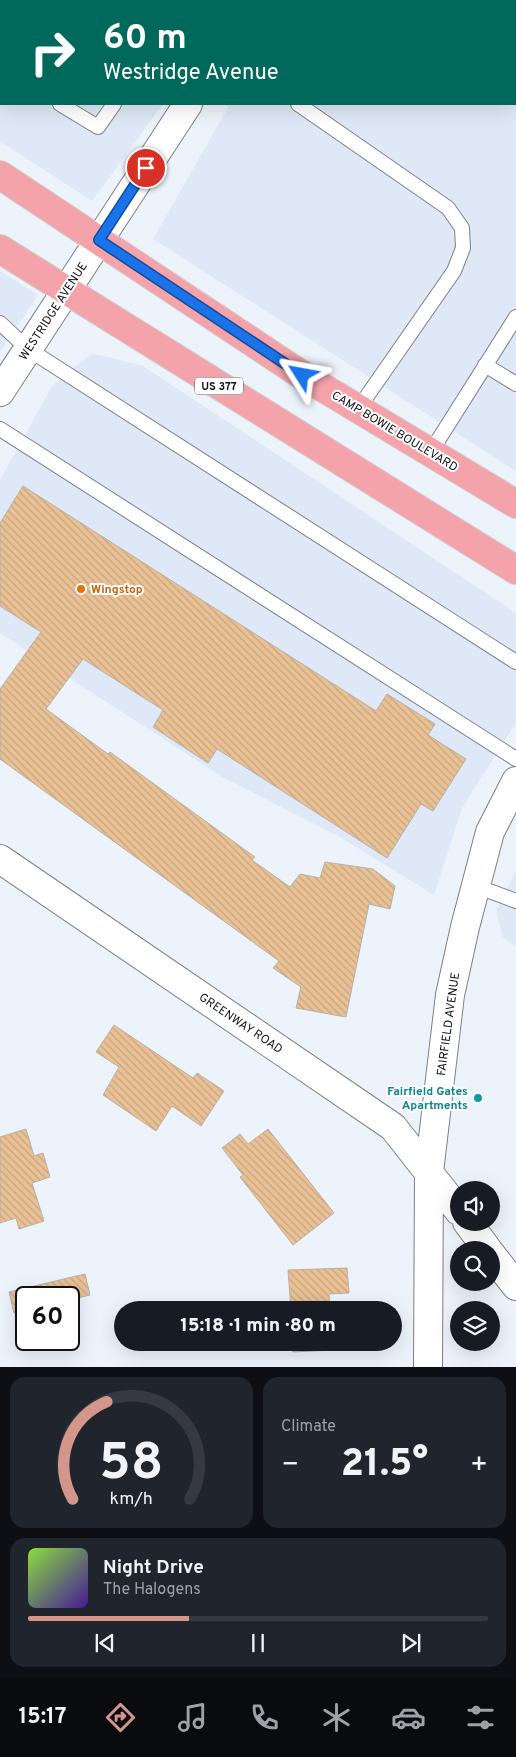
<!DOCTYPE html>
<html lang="en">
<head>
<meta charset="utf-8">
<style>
  body { margin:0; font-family:Overpass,sans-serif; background:#20242c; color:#f1f3f6; height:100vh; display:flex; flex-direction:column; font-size:19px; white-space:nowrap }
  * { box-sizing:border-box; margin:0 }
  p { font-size:16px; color:#9ea1a6 }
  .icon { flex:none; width:28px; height:28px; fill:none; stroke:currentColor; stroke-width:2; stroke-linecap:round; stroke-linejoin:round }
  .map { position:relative; height:1367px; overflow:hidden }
  .sheet { display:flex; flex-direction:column; gap:10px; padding:10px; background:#0d0f14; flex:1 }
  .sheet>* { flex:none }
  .top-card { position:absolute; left:0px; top:0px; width:516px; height:105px; box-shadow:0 5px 20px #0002; background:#00695c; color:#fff; overflow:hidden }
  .fabs { position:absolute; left:450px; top:1181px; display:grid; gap:10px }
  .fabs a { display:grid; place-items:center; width:50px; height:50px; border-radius:50%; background:#171b24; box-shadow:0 5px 20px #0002; font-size:25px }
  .speed { position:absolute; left:15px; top:1286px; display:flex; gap:10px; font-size:25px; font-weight:700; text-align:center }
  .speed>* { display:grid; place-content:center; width:65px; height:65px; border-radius:50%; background:#171b24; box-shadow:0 5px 20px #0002; line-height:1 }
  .speed .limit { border:2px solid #111; border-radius:8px; background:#fff; color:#111 }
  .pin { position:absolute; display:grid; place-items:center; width:42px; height:42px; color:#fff; margin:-21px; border:2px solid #fff; border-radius:50%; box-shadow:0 1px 5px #0007 }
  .me { position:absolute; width:55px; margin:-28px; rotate:304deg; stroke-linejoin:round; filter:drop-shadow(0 0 4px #0008) }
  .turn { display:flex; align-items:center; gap:18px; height:105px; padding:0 20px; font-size:22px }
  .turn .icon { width:65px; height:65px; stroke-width:2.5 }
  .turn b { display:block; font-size:35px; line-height:42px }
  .big { font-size:38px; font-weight:800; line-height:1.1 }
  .sheet .card { flex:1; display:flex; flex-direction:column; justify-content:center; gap:8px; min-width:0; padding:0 18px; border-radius:15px; background:#20242c }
  .sheet .dial { align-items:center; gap:0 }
  .dial svg { height:130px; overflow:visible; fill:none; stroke:#363941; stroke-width:7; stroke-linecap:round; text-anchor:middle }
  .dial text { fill:#f1f3f6; stroke:none }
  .song { display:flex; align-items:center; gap:15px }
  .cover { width:60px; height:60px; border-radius:8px; background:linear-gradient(135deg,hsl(90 70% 55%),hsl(260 70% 35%)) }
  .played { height:5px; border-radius:2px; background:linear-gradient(90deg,#d4958b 35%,#363941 35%) }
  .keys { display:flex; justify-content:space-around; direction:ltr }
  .heat { display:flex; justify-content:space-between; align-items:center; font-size:28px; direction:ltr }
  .sheet .tiles { flex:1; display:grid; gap:10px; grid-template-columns:1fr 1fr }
  .card:last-child { grid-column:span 2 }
  .trip { position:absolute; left:114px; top:1301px; width:288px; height:50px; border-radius:25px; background:#171b24; box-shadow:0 5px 20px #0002; font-weight:800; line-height:50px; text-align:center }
  .tabs { display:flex; height:80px; justify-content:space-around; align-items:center; background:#090b0e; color:#9ea1a6 }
  .tabs .icon { width:35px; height:35px }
  .tabs .selected { color:#d4958b }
  .tabs b { font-size:22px; color:#f1f3f6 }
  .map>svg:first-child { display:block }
</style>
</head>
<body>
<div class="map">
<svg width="516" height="1367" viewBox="0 0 516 1367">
  <defs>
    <pattern id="building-back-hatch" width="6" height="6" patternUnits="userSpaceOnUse" patternTransform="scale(1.25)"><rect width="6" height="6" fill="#e9c195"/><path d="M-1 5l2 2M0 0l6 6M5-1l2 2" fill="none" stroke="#c7a580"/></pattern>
  </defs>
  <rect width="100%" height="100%" fill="#edf3fb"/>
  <path fill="#dee8f6" d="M 0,0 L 238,0 L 237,1 L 1,1 L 1,104 L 163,104 L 92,201 L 0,141 Z
    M 290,0 L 516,0 L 516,471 L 153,239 L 230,104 L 515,104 L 515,1 L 290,1 Z
    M 0,271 L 38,295 L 0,352 Z
    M 92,353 L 143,366 L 516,613 L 516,723 L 462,808 L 434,895 L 340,837 L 224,778 L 0,633 L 0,480 L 52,386 Z
    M 516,870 L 516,946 L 503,938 L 496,911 Z"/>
  <path fill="url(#building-back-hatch)" stroke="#b8b1aa" d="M 23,486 L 376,711 L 387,694 L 435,724 L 428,735 L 466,759 L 433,811 L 421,804 L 387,858 L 217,749 L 208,763 L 153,727 L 163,710 L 83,659 L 46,709 L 108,754 L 110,752 L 255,857 L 252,860 L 290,887 L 300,874 L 320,878 L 325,862 L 373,869 L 395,886 L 390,909 L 369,904 L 346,1017 L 296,1008 L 301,987 L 273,968 L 279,961 L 0,759 L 0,689 L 41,632 L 0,606 L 0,523 Z
    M 114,1025 L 193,1078 L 197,1073 L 224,1091 L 201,1126 L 172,1106 L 156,1131 L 103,1095 L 119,1067 L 96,1052 Z
    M 26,1129 L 34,1156 L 43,1153 L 50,1177 L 32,1183 L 44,1221 L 19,1229 L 16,1218 L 0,1223 L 0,1137 Z
    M 268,1129 L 334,1213 L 293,1245 L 240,1177 L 243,1175 L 222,1148 L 240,1134 L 248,1144 Z
    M 347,1268 L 349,1293 L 329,1294 L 330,1310 L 291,1310 L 288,1270 Z
    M 85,1274 L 90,1295 L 69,1300 L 69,1298 L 26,1298 L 26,1310 L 14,1313 L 9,1292 Z
    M 292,1342 L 332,1342 L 333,1350 L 293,1352 Z"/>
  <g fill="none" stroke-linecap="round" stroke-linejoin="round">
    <defs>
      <path id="service" d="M 84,0 L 86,1
        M 187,1 L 188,0
        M 0,67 L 1,67
        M 60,104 L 98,127 L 114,104
        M 298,104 L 448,208 L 462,228 L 463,248 L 454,271 L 358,409
        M 0,323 L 28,349 L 516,662
        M 485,365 L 516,384
        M 0,429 L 516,759
        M 430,453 L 516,317
        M 476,886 L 516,901"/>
      <path id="minor" d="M 0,859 L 393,1127 L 459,1211
        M 467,1222 L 488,1250
        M 491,1254 L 516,1286
        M 428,1367 L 429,1172 L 450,995 L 465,927 L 490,832 L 516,781"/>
      <path id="tertiary" d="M 256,1 L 257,0
        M 0,392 L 188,104"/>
      <path id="primary" d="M 0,175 L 302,375 L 516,504
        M 0,249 L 516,570"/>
    </defs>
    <use href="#service" stroke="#7b8087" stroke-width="16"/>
    <use href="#minor" stroke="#7b8087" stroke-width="30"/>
    <use href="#tertiary" stroke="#7b8087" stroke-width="30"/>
    <use href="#primary" stroke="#cfcfd0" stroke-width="30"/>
    <use href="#service" stroke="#fff" stroke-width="14"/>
    <use href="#minor" stroke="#fff" stroke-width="28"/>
    <use href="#tertiary" stroke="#fff" stroke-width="28"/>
    <use href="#primary" stroke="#f5a3aa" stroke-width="28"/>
  </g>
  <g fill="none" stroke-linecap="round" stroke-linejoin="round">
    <defs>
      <path id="route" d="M 146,168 L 99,240 L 302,375"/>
    </defs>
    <use href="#route" stroke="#114b97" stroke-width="12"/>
    <use href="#route" stroke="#1a73e8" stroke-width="9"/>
  </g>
  <circle fill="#e8710a" stroke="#fff" stroke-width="2" cx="81" cy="589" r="5"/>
  <circle fill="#0f9aa8" stroke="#fff" stroke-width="2" cx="478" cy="1098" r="5"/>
  <g text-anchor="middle" stroke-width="4" stroke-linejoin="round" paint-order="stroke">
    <rect fill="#fff" stroke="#57585a" stroke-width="1" x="195" y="377.5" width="48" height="17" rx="4"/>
    <g font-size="11" font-weight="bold" fill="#0f1114">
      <text x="219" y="390">US 377</text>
    </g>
    <g font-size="12" fill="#0f1114" stroke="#fff">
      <text transform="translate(53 311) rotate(-57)" y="4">WESTRIDGE AVENUE</text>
      <text transform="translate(395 431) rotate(31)" y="4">CAMP BOWIE BOULEVARD</text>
      <text transform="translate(241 1023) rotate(34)" y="4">GREENWAY ROAD</text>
      <text transform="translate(448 1024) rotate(-82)" y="4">FAIRFIELD AVENUE</text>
    </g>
    <g font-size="12" font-weight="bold" fill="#c56008" stroke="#fff" text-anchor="start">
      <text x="91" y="593">Wingstop</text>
    </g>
    <g font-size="12" font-weight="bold" fill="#0d838f" stroke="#fff" text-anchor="end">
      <text x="468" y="1095">Fairfield Gates<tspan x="468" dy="14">Apartments</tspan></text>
    </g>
  </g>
</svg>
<div class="fabs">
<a><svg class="icon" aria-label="sound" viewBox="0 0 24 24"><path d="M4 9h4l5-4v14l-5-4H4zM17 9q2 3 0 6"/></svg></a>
<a><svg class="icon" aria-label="search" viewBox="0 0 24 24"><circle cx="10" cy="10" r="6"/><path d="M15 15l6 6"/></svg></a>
<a><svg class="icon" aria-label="layers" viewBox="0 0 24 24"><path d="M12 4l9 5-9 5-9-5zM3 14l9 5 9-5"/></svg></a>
</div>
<div class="speed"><div class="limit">60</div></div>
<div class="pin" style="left:146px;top:168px;background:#d93025"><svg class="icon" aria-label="arrive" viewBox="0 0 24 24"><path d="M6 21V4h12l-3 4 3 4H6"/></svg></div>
<svg class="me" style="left:302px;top:375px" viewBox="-20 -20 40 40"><path d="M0-17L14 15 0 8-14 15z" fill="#1a73e8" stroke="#fff" stroke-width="4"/></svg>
<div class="trip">15:18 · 1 min · 80 m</div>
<div class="top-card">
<div class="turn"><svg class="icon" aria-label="right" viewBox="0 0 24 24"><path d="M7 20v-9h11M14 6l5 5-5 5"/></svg><div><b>60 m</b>Westridge Avenue</div></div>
</div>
</div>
<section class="sheet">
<div class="tiles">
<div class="card dial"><svg viewBox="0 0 100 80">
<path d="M14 69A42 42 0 1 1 86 69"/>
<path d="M14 69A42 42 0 0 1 35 9" stroke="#d4958b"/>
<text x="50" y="56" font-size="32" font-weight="700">58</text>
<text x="50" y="72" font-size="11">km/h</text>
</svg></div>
<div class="card"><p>Climate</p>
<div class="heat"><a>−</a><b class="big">21.5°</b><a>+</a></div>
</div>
<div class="card">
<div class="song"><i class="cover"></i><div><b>Night Drive</b><p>The Halogens</p></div></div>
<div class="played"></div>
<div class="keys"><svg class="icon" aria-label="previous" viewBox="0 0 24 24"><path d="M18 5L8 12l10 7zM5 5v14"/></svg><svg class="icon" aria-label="pause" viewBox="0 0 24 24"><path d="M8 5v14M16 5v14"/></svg><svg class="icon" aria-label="next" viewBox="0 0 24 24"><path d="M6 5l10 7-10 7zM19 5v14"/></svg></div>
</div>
</div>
</section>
<nav class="tabs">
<b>15:17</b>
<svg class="icon selected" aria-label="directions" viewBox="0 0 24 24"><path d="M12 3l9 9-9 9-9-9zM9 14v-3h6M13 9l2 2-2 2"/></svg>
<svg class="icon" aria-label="music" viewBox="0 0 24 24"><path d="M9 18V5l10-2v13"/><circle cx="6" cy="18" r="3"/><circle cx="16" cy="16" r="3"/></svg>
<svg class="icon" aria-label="phone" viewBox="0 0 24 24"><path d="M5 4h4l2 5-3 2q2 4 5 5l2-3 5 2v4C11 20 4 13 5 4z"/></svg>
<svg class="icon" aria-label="climate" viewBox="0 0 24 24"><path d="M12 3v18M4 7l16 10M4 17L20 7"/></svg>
<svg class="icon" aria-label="car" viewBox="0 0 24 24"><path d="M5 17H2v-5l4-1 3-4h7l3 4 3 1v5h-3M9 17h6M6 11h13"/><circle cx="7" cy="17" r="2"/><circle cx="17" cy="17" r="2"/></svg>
<svg class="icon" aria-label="filters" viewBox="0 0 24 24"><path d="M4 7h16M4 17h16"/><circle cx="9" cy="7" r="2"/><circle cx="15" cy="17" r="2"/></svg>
</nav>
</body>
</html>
